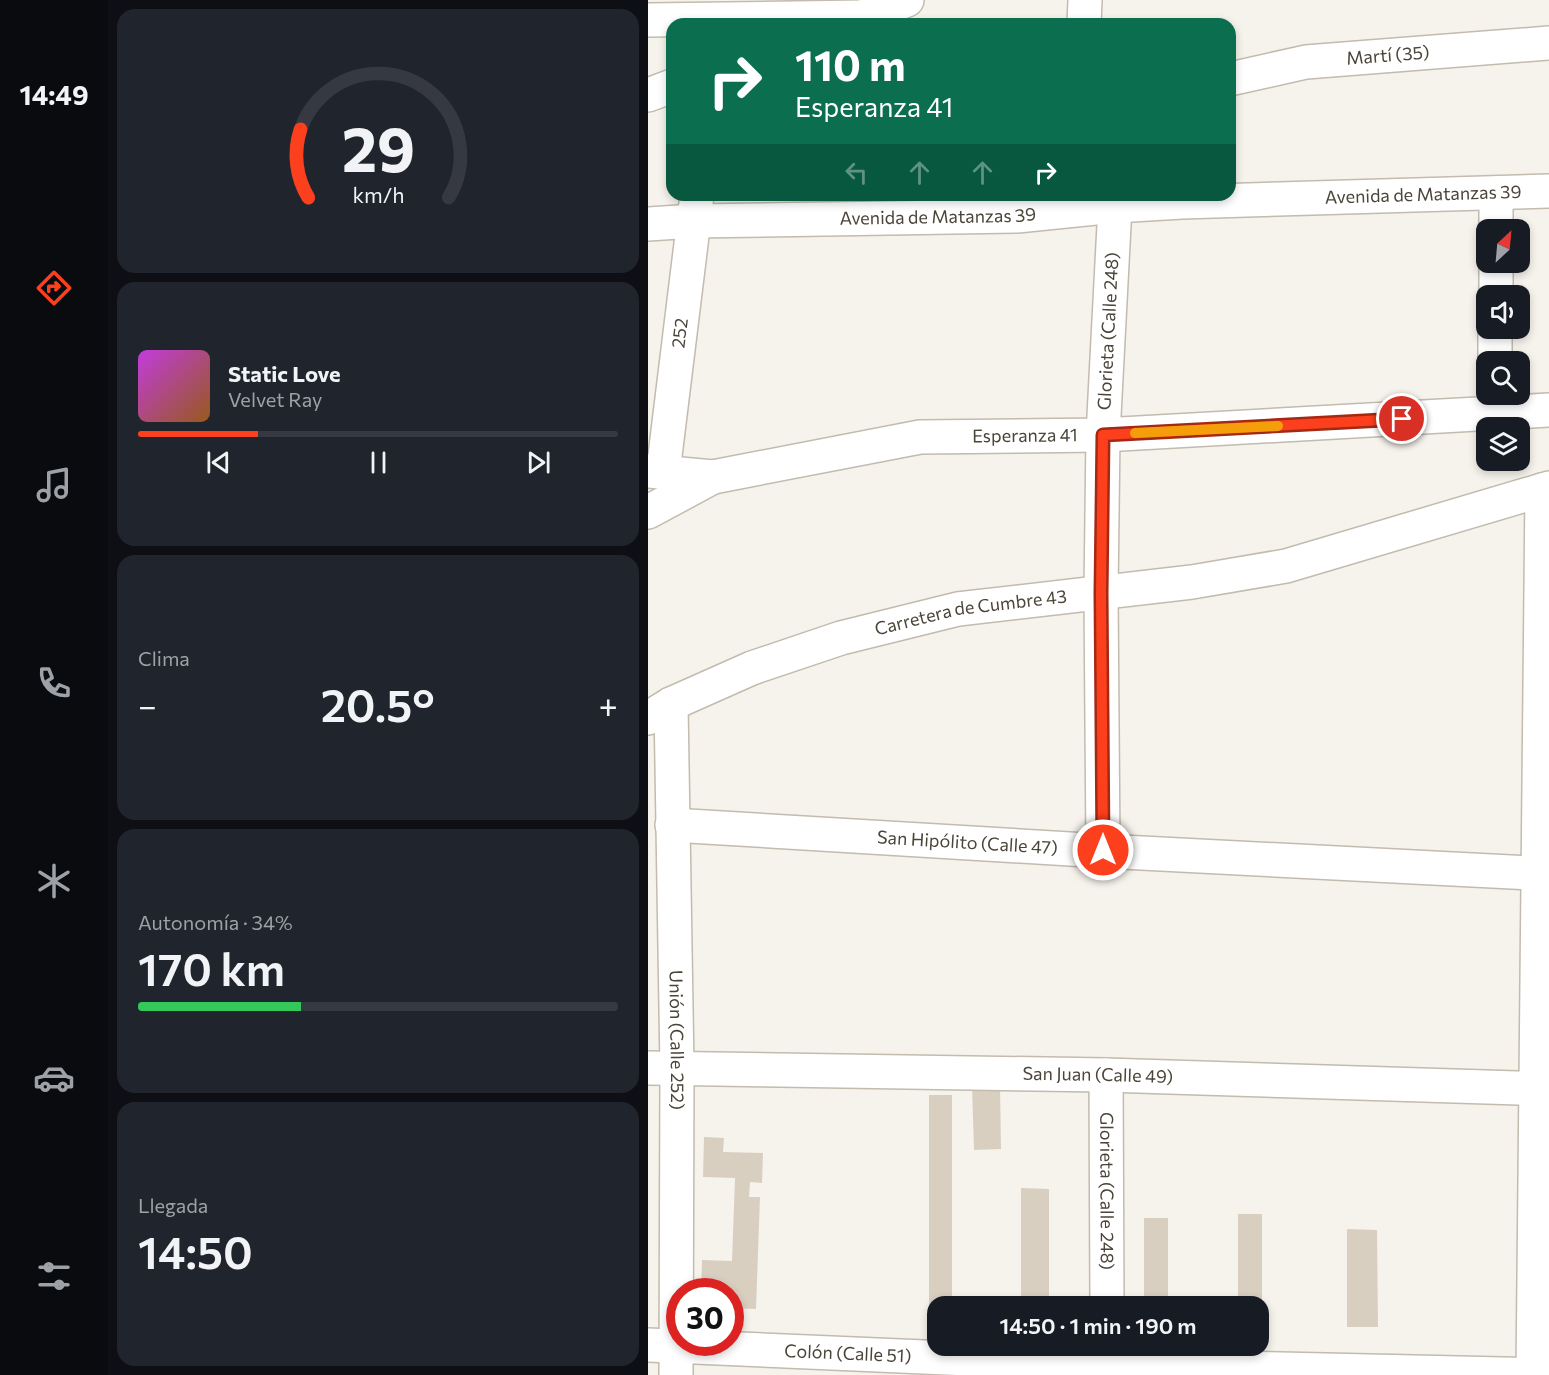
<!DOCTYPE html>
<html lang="es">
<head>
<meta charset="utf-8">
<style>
  body { margin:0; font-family:Commissioner,sans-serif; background:#20242c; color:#f1f3f6; height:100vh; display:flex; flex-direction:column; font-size:22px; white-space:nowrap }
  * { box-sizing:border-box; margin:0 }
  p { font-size:20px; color:#9ea1a6 }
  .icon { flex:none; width:33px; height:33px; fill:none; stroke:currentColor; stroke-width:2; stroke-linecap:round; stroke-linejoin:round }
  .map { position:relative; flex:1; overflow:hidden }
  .side { display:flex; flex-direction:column; gap:9px; padding:9px; background:#0d0f14; width:540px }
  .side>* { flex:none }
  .hud { position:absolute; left:18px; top:18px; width:570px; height:183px; border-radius:18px; box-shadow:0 3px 9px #0003; background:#0b6e4f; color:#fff; overflow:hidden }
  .needle { width:39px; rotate:26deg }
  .tools { position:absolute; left:828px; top:219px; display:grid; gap:12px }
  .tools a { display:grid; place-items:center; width:54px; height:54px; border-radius:12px; background:#171b24; box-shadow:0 3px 9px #0003; font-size:30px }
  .speed { position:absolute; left:18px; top:1278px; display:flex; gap:12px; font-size:30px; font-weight:700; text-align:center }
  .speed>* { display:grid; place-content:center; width:78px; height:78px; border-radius:50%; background:#171b24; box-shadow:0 3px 9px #0003; line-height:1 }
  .speed .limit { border:9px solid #d22; background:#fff; color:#111 }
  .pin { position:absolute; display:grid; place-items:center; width:51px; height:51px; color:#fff; margin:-26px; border:3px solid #fff; border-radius:50%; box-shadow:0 2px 6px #0007 }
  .me { position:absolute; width:66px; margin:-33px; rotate:0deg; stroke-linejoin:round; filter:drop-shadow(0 0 4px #0008) }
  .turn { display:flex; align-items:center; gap:21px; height:126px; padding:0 30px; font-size:27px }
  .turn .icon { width:78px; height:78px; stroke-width:2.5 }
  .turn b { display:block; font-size:42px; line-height:51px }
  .lanes { display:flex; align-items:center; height:57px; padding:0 30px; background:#0003; justify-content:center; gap:30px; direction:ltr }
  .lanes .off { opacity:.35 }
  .big { font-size:45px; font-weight:600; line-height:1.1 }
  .side .card { flex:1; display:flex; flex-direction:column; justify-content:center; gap:9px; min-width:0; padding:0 21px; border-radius:18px; background:#20242c }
  .side .dial { align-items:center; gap:0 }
  .dial svg { height:156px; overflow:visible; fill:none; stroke:#363941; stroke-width:7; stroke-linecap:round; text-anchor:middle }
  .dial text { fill:#f1f3f6; stroke:none }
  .song { display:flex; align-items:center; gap:18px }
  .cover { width:72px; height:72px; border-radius:9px; background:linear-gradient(135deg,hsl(290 70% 55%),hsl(30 70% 35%)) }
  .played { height:6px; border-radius:3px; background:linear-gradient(90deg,#fc3f1d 25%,#363941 25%) }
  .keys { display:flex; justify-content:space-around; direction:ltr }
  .heat { display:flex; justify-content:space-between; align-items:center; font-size:33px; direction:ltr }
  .charge { height:9px; border-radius:4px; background:linear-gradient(90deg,#34c759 34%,#363941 0) }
  .trip { position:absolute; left:279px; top:1296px; width:342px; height:60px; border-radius:18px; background:#171b24; box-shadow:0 3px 9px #0003; font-weight:600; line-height:60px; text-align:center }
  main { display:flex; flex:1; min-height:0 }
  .menu { display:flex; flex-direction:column; width:108px; justify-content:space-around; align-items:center; background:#090b0e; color:#9ea1a6 }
  .menu .icon { width:42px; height:42px }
  .menu .selected { color:#fc3f1d }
  .menu b { font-size:27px; color:#f1f3f6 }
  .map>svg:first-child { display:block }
</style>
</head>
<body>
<main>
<nav class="menu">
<b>14:49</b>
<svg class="icon selected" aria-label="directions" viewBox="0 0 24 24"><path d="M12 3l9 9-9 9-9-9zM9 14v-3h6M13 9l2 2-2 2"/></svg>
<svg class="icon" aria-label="music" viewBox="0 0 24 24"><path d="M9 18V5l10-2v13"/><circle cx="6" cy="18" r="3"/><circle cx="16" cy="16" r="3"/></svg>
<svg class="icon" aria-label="phone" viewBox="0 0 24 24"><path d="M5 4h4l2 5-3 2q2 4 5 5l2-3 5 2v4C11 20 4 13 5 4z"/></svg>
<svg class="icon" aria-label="climate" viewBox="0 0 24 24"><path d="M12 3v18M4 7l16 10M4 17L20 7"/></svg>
<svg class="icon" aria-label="car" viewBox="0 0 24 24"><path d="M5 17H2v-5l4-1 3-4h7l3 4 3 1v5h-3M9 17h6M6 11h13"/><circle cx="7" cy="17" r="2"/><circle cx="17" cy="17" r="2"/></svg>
<svg class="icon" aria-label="filters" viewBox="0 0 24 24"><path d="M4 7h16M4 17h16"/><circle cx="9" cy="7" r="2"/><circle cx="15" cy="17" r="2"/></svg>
</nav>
<section class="side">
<div class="card dial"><svg viewBox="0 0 100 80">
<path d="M14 69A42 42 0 1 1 86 69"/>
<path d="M14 69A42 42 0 0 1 10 34" stroke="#fc3f1d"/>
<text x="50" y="56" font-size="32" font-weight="700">29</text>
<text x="50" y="72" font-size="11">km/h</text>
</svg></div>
<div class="card">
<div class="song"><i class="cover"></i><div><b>Static Love</b><p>Velvet Ray</p></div></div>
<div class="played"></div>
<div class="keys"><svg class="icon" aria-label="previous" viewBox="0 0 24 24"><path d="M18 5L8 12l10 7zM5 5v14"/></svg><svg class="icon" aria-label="pause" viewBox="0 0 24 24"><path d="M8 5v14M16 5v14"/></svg><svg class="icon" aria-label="next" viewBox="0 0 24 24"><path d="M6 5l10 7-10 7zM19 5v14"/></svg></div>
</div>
<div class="card"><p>Clima</p>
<div class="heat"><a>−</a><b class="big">20.5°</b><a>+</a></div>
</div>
<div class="card"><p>Autonomía · 34%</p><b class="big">170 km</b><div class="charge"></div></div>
<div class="card"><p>Llegada</p><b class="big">14:50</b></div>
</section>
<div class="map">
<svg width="901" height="1375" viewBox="0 0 901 1375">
  <rect width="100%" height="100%" fill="#f6f3ec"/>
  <path fill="#d8cfc1" d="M 352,1085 L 353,1149 L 326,1150 L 324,1086 Z
    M 281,1095 L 304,1095 L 304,1306 L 290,1306 L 290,1309 L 281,1309 Z
    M 56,1137 L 76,1138 L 75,1152 L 115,1153 L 114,1183 L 102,1182 L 101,1197 L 112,1197 L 108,1309 L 82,1308 L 82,1292 L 53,1292 L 54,1260 L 84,1261 L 87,1178 L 55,1177 Z
    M 373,1188 L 401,1189 L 401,1302 L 373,1302 Z
    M 590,1214 L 614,1214 L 614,1321 L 610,1321 L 610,1306 L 590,1306 Z
    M 496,1218 L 520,1218 L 520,1306 L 496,1306 Z
    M 699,1229 L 729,1230 L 730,1327 L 699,1327 Z"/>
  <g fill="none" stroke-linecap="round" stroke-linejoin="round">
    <defs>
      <g id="minor">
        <path d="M 0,20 L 216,17"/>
        <path d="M 196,24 L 259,0"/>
        <path d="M 436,24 L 437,0"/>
        <path id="s1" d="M 582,79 L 658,62 L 901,43"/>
        <path d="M 0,95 L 24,86"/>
        <path id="s2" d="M 0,224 L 46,221 L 369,216 L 467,206 L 534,202 L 901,191"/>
        <path d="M 848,230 L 848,193"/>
        <path d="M 848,296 L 848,262"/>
        <path d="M 847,362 L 847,328"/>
        <path id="s3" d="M 0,471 L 65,477 L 272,437 L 455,435 L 901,410"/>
        <path id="s4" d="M 15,472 L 49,195"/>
        <path d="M 0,512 L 65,477"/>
        <path id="s5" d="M 23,704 L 29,1069 L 28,1375"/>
        <path id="s6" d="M 0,718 L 23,704 L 104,668 L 193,638 L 310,609 L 544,582 L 638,566 L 901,488"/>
        <path id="s7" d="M 24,825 L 455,851 L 901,874"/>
        <path id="s8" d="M 455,851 L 453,593 L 455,435 L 467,206"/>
        <path id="s9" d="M 0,1068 L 458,1075 L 901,1089"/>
        <path id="s10" d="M 458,1075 L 459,1306"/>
        <path id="s11" d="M 0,1345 L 459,1365 L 901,1375"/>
        <path d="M 885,1375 L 894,490"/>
      </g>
    </defs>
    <use href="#minor" stroke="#c2bbae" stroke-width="36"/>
    <use href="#minor" stroke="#fff" stroke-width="33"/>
  </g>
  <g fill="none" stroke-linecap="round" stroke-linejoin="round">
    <defs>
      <path id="route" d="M 455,850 L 453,593 L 455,435 L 754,419"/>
    </defs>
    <use href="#route" stroke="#a42913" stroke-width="15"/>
    <use href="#route" stroke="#fc3f1d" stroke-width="10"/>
    <path stroke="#f59e0b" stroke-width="10" d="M 487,433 L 630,426"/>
  </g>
  <g text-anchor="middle" stroke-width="5" stroke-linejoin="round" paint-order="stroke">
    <g font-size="18" fill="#4b4439" stroke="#fff">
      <text dy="6" stroke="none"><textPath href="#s1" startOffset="160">Martí (35)</textPath></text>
      <text dy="6" stroke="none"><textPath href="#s2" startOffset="776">Avenida de Matanzas 39</textPath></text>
      <text dy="6" stroke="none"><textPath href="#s2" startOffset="290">Avenida de Matanzas 39</textPath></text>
      <text dy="6" stroke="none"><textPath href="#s8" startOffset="520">Glorieta (Calle 248)</textPath></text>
      <text dy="6" stroke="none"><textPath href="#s4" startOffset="140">252</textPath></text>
      <text dy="6" stroke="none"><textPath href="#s3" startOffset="381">Esperanza 41</textPath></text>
      <text dy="6" stroke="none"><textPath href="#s6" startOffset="342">Carretera de Cumbre 43</textPath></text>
      <text dy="6" stroke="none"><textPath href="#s7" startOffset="296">San Hipólito (Calle 47)</textPath></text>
      <text dy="6" stroke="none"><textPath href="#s5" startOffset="336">Unión (Calle 252)</textPath></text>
      <text dy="6" stroke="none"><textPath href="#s9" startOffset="450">San Juan (Calle 49)</textPath></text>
      <text dy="6" stroke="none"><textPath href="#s10" startOffset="116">Glorieta (Calle 248)</textPath></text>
      <text dy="6" stroke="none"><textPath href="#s11" startOffset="200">Colón (Calle 51)</textPath></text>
    </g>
  </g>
</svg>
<div class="tools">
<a><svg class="needle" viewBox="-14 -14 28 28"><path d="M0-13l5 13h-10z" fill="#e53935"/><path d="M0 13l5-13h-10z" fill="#9ea1a6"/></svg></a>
<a><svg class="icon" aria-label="sound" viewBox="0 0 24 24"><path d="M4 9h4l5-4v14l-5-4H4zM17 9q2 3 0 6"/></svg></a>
<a><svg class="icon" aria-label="search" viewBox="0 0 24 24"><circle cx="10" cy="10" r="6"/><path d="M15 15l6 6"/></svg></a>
<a><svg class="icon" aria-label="layers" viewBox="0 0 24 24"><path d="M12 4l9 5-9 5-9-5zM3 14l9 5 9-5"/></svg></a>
</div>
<div class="speed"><div class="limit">30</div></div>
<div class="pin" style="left:754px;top:419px;background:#d93025"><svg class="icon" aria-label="arrive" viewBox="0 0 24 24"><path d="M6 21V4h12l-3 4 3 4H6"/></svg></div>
<svg class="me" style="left:455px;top:850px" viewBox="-20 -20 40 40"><circle r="17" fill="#fc3f1d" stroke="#fff" stroke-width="3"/><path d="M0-11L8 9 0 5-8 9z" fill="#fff"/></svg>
<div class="trip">14:50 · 1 min · 190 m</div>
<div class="hud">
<div class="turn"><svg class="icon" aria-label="right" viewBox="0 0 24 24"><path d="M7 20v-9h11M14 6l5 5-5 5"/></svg><div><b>110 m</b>Esperanza 41</div></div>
<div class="lanes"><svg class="icon off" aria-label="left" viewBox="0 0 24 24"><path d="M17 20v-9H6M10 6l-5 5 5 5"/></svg><svg class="icon off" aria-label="ahead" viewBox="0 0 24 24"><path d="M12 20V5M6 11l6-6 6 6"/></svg><svg class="icon off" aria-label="ahead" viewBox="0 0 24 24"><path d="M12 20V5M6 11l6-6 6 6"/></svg><svg class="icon" aria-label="right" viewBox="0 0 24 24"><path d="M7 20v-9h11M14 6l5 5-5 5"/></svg></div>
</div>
</div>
</main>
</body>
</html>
